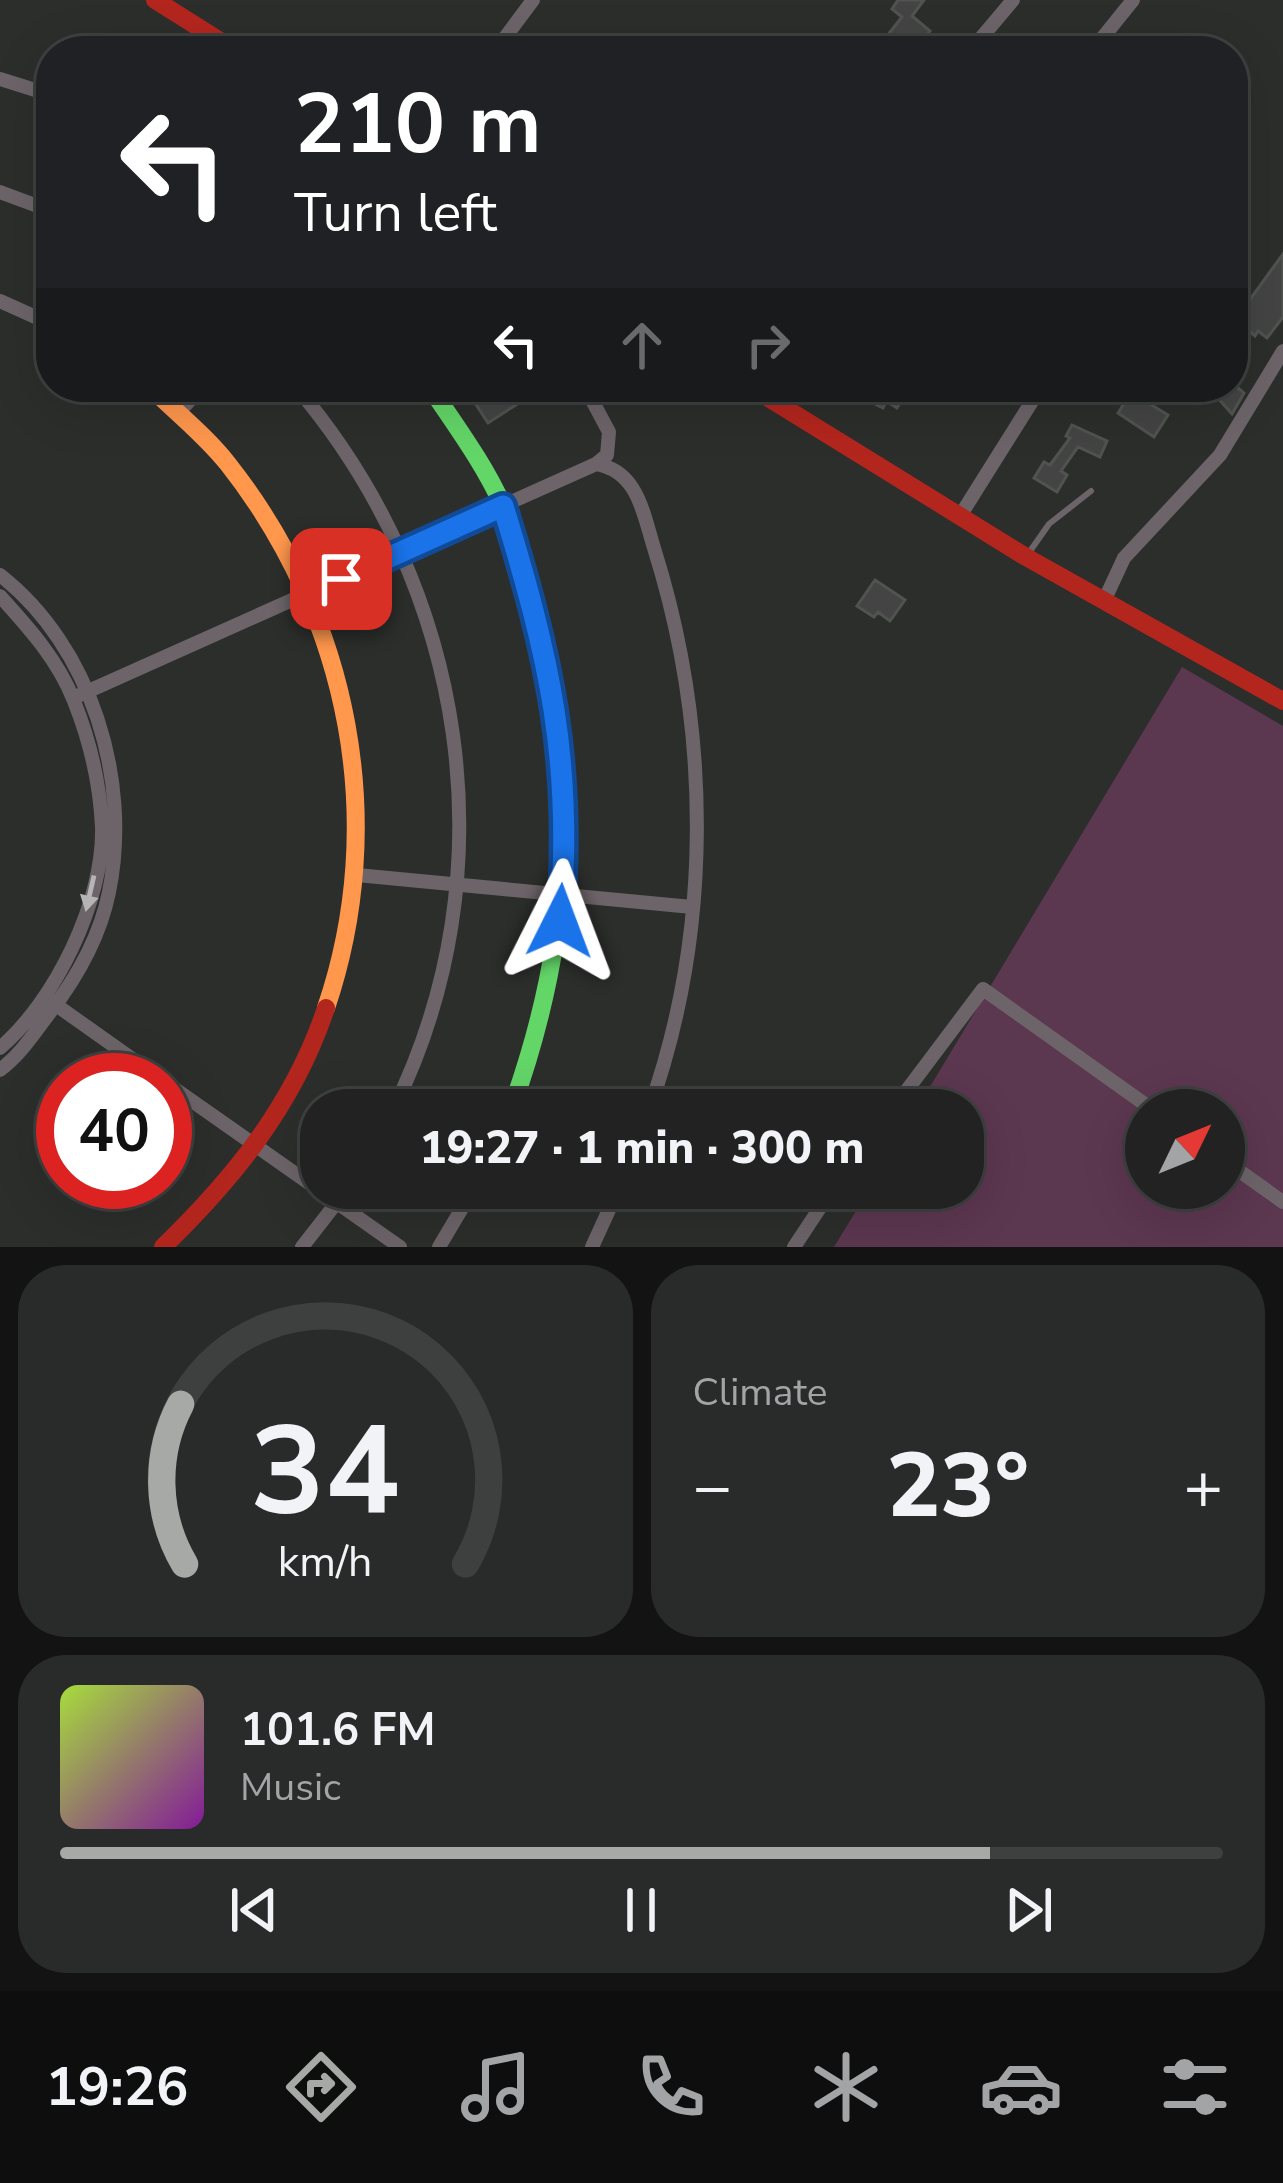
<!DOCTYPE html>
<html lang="en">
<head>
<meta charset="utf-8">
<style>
  body { margin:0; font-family:"Nunito Sans",sans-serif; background:#292a2a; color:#f1f3f6; height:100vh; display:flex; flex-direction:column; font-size:45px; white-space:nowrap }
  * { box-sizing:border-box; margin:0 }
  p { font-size:39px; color:#a2a4a5 }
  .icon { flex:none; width:66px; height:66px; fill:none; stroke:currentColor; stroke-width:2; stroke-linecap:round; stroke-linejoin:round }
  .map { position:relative; height:1247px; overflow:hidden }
  .panel { display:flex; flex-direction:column; gap:18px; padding:18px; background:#121312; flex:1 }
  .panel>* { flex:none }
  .top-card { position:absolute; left:36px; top:36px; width:1212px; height:366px; border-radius:48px; box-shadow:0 12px 48px #0002,0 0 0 3px #3e3f3f; background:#202124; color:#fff; overflow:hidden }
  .needle { width:78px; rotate:47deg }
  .tools { position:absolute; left:1125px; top:1089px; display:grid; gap:24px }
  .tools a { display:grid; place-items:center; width:120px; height:120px; border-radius:50%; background:#212221; box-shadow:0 12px 48px #0002,0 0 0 3px #3e3f3f; font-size:60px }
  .speed { position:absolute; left:36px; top:1053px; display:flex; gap:24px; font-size:60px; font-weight:700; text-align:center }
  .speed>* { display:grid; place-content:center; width:156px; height:156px; border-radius:50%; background:#212221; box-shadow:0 12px 48px #0002,0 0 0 3px #3e3f3f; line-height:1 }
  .speed .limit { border:18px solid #d22; background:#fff; color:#111 }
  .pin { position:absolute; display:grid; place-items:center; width:102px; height:102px; color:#fff; margin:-51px; border-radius:24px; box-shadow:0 6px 18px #0006 }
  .me { position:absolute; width:132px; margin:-66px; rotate:3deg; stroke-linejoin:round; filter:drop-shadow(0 0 9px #0008) }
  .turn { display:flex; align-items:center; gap:42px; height:252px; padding:0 60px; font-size:54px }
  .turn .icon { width:156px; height:156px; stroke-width:2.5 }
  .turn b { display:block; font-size:84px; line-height:102px }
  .lanes { display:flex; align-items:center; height:114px; padding:0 60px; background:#0003; justify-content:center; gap:60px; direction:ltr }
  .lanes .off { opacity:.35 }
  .big { font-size:90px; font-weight:800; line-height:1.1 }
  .panel .tile { flex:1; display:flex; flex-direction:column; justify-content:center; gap:18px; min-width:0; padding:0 42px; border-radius:48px; background:#292a2a }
  .panel .dial { align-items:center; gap:0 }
  .dial svg { height:312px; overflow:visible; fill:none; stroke:#3e3f3f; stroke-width:7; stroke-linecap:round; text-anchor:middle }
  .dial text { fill:#f1f3f6; stroke:none }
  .song { display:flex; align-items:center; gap:36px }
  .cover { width:144px; height:144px; border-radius:18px; background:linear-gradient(135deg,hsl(80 70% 55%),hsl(290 70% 35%)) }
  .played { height:12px; border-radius:6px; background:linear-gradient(90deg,#a6a9a6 80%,#3e3f3f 80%) }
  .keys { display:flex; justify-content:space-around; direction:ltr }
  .heat { display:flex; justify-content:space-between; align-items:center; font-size:66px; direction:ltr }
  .panel .tiles { flex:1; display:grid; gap:18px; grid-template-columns:1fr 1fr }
  .tile:last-child { grid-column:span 2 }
  .trip { position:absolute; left:300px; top:1089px; width:684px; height:120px; border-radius:48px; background:#212221; box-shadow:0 12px 48px #0002,0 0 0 3px #3e3f3f; font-weight:800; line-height:120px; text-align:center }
  .tab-bar { display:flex; height:192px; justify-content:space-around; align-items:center; background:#0d0e0d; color:#a2a4a5 }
  .tab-bar .icon { width:84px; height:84px }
  .tab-bar .current { color:#a6a9a6 }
  .tab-bar b { font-size:54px; color:#f1f3f6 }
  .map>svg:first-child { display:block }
</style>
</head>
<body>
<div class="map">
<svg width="1283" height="1247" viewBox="0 0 1283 1247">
  <rect width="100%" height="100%" fill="#2c2e2c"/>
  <path fill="#5c3750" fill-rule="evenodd" d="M 1182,667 L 1283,726 L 1283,1247 L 834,1247 L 870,1188 L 963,1188 L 963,1110 L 916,1110 ZM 1146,1110 L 1224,1110 L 1224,1188 L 1146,1188 Z"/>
  <path fill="#434443" stroke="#515351" stroke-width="3" d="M 898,0 L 924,0 L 912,16 L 930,31 L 917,47 L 905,38 L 900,45 L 887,36 L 902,17 L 892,9 Z
    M 1283,254 L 1283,317 L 1267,338 L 1258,331 L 1255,336 L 1243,326 L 1246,322 L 1238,316 Z
    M 500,387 L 513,387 L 522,401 L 488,423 L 475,403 Z
    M 875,387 L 910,387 L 897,408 L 886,401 L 883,408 L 867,400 Z
    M 1146,387 L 1165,387 L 1150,404 L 1168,415 L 1154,437 L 1118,413 L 1132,391 L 1139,396 Z
    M 1208,387 L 1237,387 L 1244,393 L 1232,414 Z
    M 1072,425 L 1107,441 L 1100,457 L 1078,447 L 1061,471 L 1067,475 L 1057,492 L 1034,478 L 1044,462 L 1050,465 L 1070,438 L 1066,436 Z
    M 875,580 L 905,600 L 890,621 L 878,612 L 874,617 L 857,606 Z"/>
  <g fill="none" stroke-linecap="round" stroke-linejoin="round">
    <path stroke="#6c6468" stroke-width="6" d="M 1028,554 L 1049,524 L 1091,491"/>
    <path stroke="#6c6468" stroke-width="14" d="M 495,51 L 533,0
      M 970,51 L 1013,0
      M 1092,51 L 1133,0
      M 0,79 L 51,95
      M 0,192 L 51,211
      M 0,301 L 51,324
      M 296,387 C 467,588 511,871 393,1110
      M 180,411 L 202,387
      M 596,464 C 638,471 643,513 654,548 C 711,729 713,930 649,1110
      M 960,516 L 1041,387
      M 0,575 C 91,646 132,780 109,892 C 100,937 76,979 48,1015 C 33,1035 20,1055 0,1070
      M 0,596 C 29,628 58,660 74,701 C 90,741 100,785 102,827 C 104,901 55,1001 0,1048
      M 1104,601 L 1124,558 L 1220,455 L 1283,351
      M 73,698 L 596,464 L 607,455 L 609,432 L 585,387
      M 357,875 L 692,907
      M 49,1000 L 162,1080
      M 165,1082 L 400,1247
      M 892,1110 L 983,989 L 1153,1110
      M 1224,1160 L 1283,1202
      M 302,1247 L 348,1188
      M 439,1247 L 474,1188
      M 592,1247 L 619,1188
      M 794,1247 L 833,1188"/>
    <path stroke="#63d668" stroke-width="18" d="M 430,387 C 455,425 483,462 502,504 C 517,536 524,574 533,608 C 580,785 573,938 511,1110"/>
    <path stroke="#ff974d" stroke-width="18" d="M 150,387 C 176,412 206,436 228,464 C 350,619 389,822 326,1008"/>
    <path stroke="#b3261e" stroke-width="18" d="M 155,0 L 236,51
      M 751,387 L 1026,557 L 1283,701
      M 163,1247 C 235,1177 294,1104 326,1008"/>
  </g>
  <defs><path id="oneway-solid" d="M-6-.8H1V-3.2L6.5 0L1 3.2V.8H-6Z" transform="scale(3)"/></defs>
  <use fill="#b6b5b5" href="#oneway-solid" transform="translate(90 893) rotate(103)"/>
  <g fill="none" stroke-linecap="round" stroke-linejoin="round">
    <defs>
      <path id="route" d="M 341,579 L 503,506 C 549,656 574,762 560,921"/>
    </defs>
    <use href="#route" stroke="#114b97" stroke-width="30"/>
    <use href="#route" stroke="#1a73e8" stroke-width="21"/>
  </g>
</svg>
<div class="tools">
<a><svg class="needle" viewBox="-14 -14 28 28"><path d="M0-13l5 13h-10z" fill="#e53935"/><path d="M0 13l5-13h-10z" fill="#a2a4a5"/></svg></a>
</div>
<div class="speed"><div class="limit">40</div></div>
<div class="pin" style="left:341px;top:579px;background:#d93025"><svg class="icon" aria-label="arrive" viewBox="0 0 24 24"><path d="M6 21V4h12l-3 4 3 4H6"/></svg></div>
<svg class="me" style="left:560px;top:921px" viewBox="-20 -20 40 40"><path d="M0-17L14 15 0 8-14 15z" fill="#1a73e8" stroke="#fff" stroke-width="4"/></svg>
<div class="trip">19:27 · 1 min · 300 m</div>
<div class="top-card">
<div class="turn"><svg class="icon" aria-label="left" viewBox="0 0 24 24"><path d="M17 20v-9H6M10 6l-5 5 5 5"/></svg><div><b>210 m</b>Turn left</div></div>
<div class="lanes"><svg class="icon" aria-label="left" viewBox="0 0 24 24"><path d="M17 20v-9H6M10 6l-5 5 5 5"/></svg><svg class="icon off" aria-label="ahead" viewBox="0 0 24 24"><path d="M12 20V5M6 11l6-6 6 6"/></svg><svg class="icon off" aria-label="right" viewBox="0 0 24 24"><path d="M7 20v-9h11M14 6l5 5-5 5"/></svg></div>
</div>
</div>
<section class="panel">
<div class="tiles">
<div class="tile dial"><svg viewBox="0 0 100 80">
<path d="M14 69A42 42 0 1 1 86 69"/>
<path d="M14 69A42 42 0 0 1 13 28" stroke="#a6a9a6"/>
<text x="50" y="56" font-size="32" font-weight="700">34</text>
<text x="50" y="72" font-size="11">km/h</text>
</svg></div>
<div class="tile"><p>Climate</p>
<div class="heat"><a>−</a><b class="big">23°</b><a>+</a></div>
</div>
<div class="tile">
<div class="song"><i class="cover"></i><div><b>101.6 FM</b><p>Music</p></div></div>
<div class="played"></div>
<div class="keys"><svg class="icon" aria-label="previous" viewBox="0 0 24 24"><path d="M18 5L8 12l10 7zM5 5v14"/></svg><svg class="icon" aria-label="pause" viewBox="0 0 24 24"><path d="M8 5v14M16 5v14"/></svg><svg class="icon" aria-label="next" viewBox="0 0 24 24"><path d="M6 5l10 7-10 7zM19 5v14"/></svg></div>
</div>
</div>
</section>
<nav class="tab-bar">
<b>19:26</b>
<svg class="icon current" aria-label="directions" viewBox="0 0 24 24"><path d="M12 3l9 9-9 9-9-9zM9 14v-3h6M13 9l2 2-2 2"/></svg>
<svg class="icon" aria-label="music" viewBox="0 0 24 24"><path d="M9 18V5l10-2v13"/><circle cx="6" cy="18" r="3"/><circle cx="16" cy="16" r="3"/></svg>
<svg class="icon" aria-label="phone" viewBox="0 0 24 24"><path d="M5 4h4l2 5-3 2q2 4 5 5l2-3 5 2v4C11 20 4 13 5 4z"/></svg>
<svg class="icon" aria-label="climate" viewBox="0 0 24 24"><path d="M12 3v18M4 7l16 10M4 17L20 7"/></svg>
<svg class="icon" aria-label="car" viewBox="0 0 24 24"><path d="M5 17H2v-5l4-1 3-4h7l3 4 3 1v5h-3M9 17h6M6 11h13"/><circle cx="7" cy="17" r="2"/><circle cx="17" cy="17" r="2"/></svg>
<svg class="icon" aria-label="filters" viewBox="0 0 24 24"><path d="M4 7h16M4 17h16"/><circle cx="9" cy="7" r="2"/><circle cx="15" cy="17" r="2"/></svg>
</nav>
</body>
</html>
